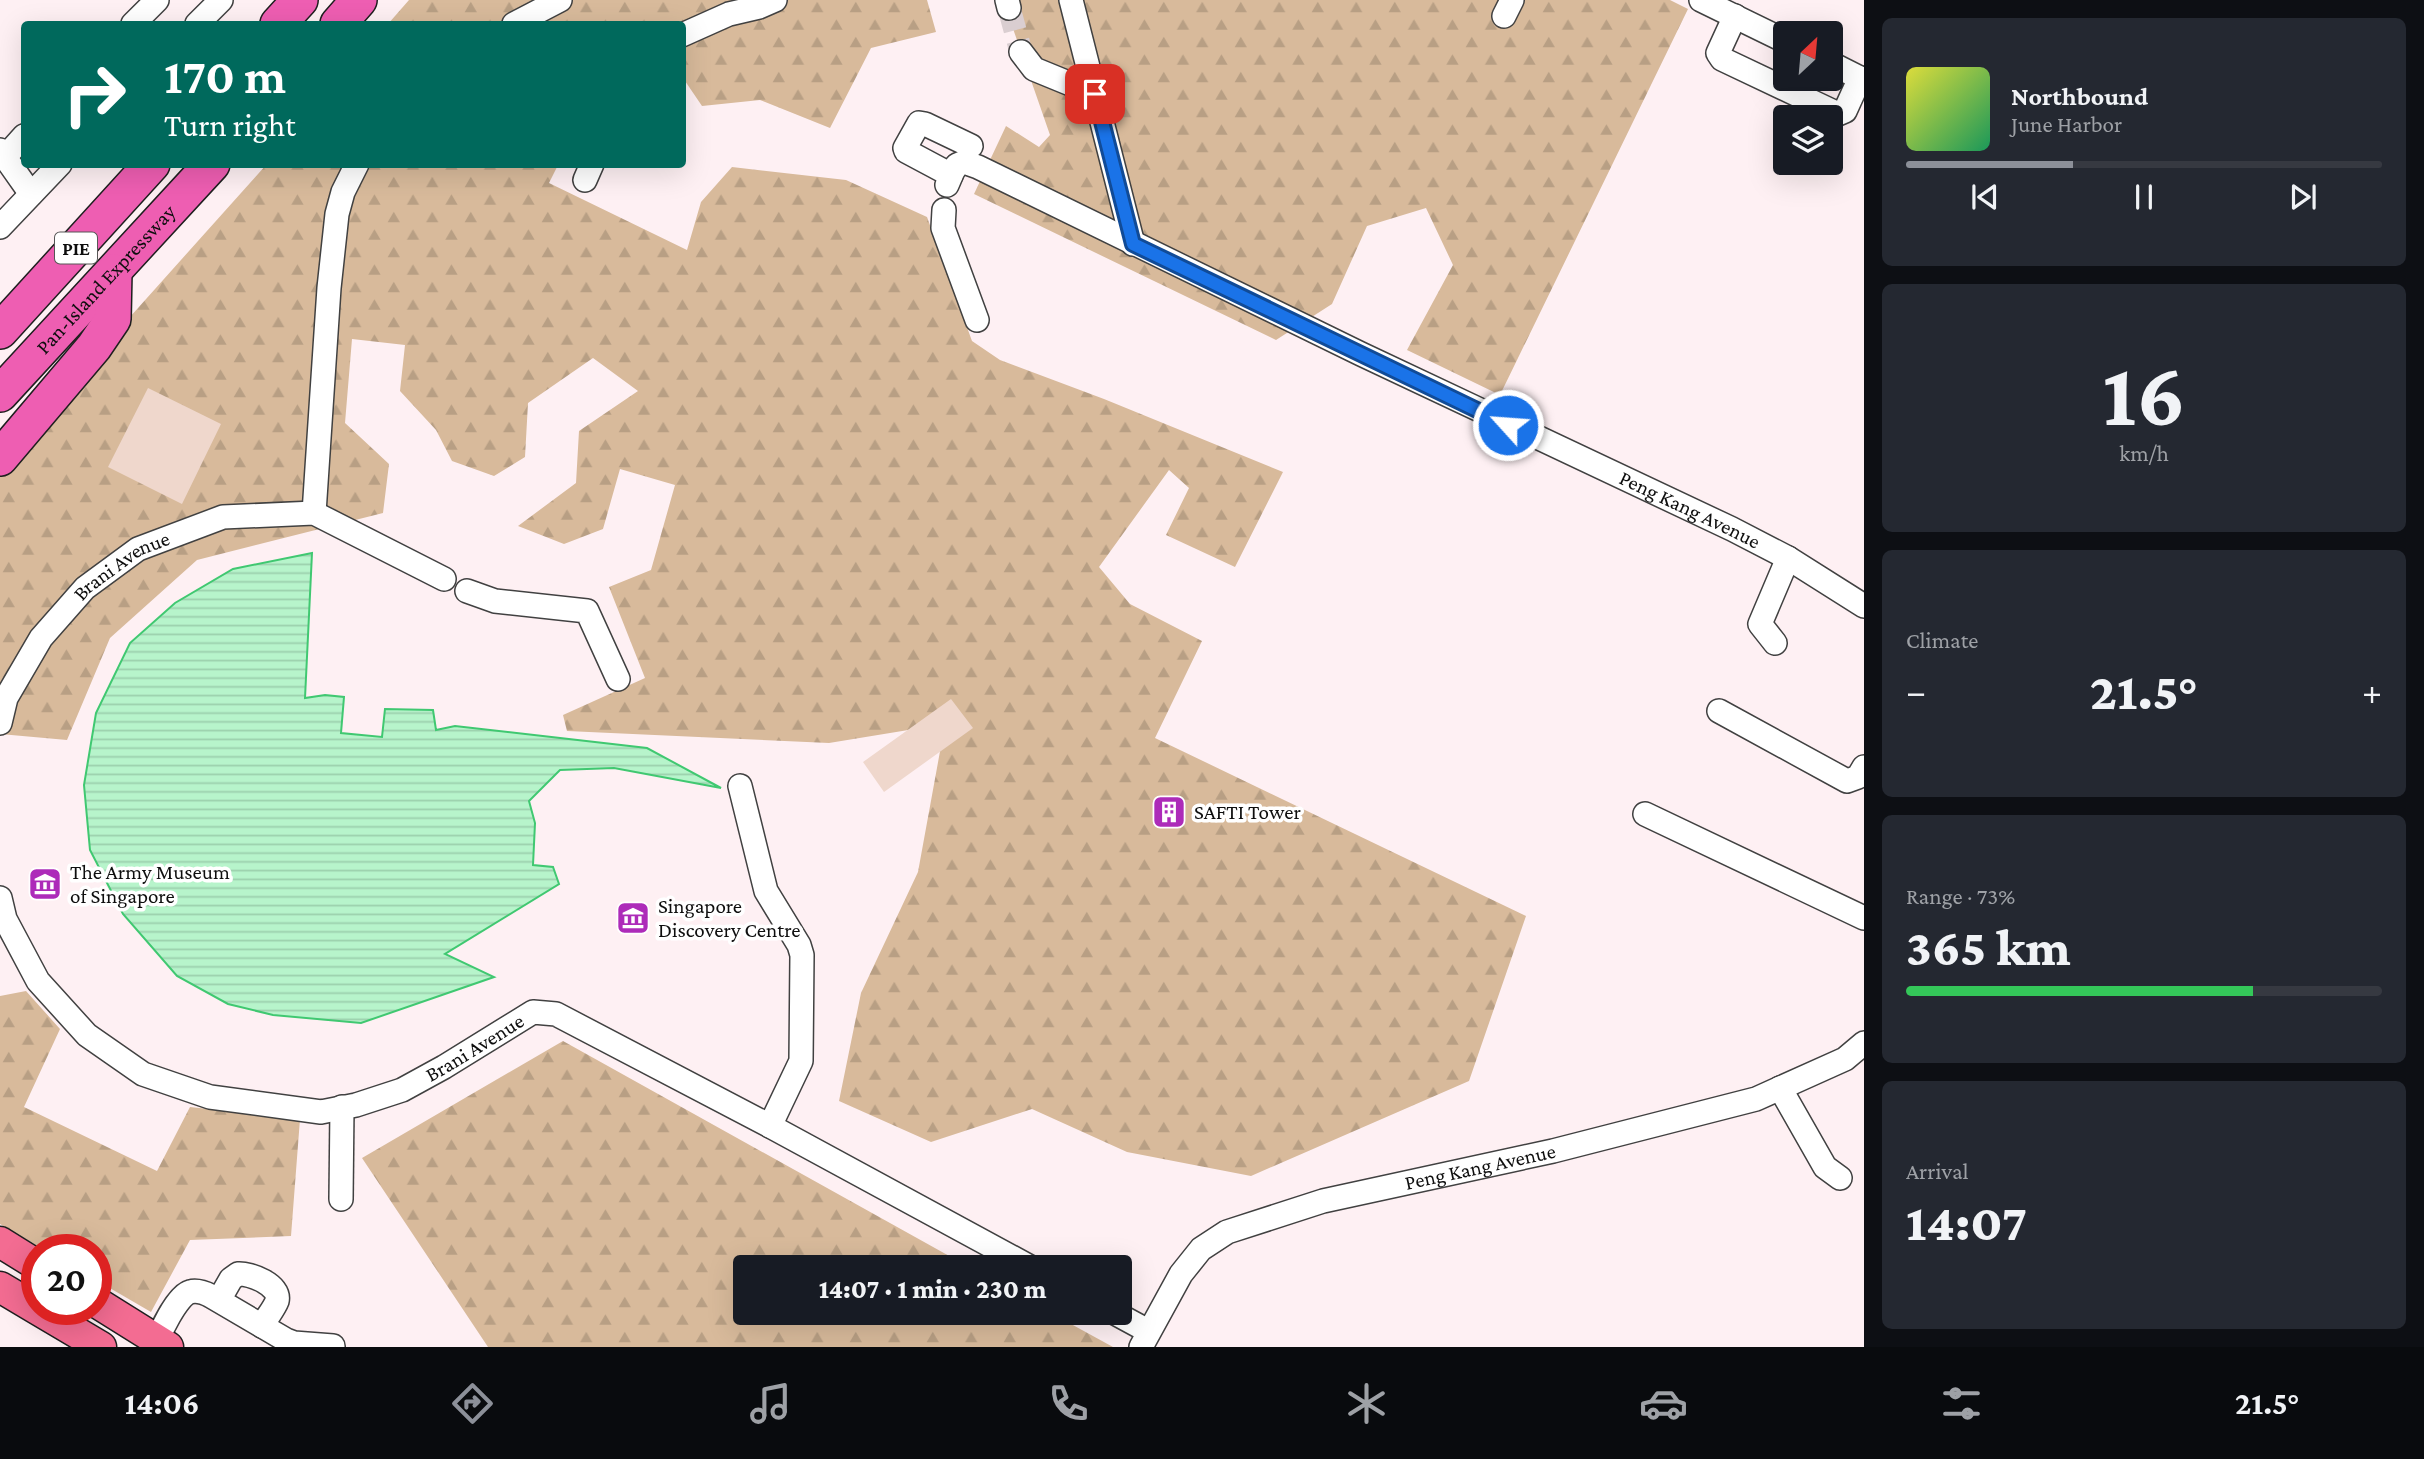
<!DOCTYPE html>
<html lang="en">
<head>
<meta charset="utf-8">
<style>
  body { margin:0; font-family:"Crimson Pro",serif; background:#242831; color:#f1f3f6; height:100vh; display:flex; flex-direction:column; font-size:26px; white-space:nowrap }
  * { box-sizing:border-box; margin:0 }
  p { font-size:23px; color:#9ea1a6 }
  .icon { flex:none; width:38px; height:38px; fill:none; stroke:currentColor; stroke-width:2; stroke-linecap:round; stroke-linejoin:round }
  .map { position:relative; flex:1; overflow:hidden }
  .details { display:flex; flex-direction:column; gap:18px; padding:18px; background:#0d0f14; width:560px }
  .details>* { flex:none }
  .top-card { position:absolute; left:21px; top:21px; width:665px; height:147px; border-radius:7px; box-shadow:0 7px 28px #0002; background:#00695c; color:#fff; overflow:hidden }
  .needle { width:46px; rotate:26deg }
  .tools { position:absolute; left:1773px; top:21px; display:grid; gap:14px }
  .tools a { display:grid; place-items:center; width:70px; height:70px; border-radius:7px; background:#171b24; box-shadow:0 7px 28px #0002; font-size:35px }
  .speed { position:absolute; left:21px; top:1234px; display:flex; gap:14px; font-size:35px; font-weight:700; text-align:center }
  .speed>* { display:grid; place-content:center; width:91px; height:91px; border-radius:50%; background:#171b24; box-shadow:0 7px 28px #0002; line-height:1 }
  .speed .limit { border:10px solid #d22; background:#fff; color:#111 }
  .pin { position:absolute; display:grid; place-items:center; width:60px; height:60px; color:#fff; margin:-30px; border-radius:14px; box-shadow:0 4px 10px #0006 }
  .me { position:absolute; width:77px; margin:-38px; rotate:296deg; stroke-linejoin:round; filter:drop-shadow(0 0 5px #0008) }
  .turn { display:flex; align-items:center; gap:24px; height:147px; padding:0 28px; font-size:32px }
  .turn .icon { width:91px; height:91px; stroke-width:2.5 }
  .turn b { display:block; font-size:49px; line-height:60px }
  .big { font-size:52px; font-weight:800; line-height:1.1 }
  .details .card { flex:1; display:flex; flex-direction:column; justify-content:center; gap:10px; min-width:0; padding:0 24px; border-radius:10px; background:#242831 }
  .details .dial { align-items:center; gap:0 }
  .dial b { font-size:91px; line-height:1 }
  .song { display:flex; align-items:center; gap:21px }
  .cover { width:84px; height:84px; border-radius:10px; background:linear-gradient(135deg,hsl(60 70% 55%),hsl(150 70% 35%)) }
  .played { height:7px; border-radius:4px; background:linear-gradient(90deg,#8c9099 35%,#363941 35%) }
  .keys { display:flex; justify-content:space-around; direction:ltr }
  .heat { display:flex; justify-content:space-between; align-items:center; font-size:38px; direction:ltr }
  .charge { height:10px; border-radius:5px; background:linear-gradient(90deg,#34c759 73%,#363941 0) }
  .trip { position:absolute; left:733px; top:1255px; width:399px; height:70px; border-radius:7px; background:#171b24; box-shadow:0 7px 28px #0002; font-weight:800; line-height:70px; text-align:center }
  .menu { display:flex; height:112px; justify-content:space-around; align-items:center; background:#090b0e; color:#9ea1a6 }
  .menu .icon { width:49px; height:49px }
  .menu .on { color:#8c9099 }
  .menu b { font-size:32px; color:#f1f3f6 }
  main { display:flex; flex:1; min-height:0 }
  .map>svg:first-child { display:block }
</style>
</head>
<body>
<main>
<div class="map">
<svg width="1864" height="1347" viewBox="0 0 1864 1347">
  <defs>
    <pattern id="forest-firs" width="22" height="20" patternUnits="userSpaceOnUse" patternTransform="scale(1.75)"><rect width="22" height="20" fill="#d8ba9b"/><path d="M5 1l3.5 6h-7zM16 11l3.5 6h-7z" fill="#b89f84"/></pattern>
    <pattern id="water-rules" width="6" height="5" patternUnits="userSpaceOnUse" patternTransform="scale(1.75)"><rect width="6" height="5" fill="#b7f4cb"/><path d="M0 2.5h6" fill="none" stroke="#9cd0ad"/></pattern>
  </defs>
  <rect width="100%" height="100%" fill="#fef0f3"/>
  <path fill="url(#forest-firs)" d="M 409,0 L 927,0 L 936,32 L 871,48 L 830,128 L 760,100 L 702,106 L 683,78 L 682,24 L 388,24 Z
    M 1003,0 L 1670,0 L 1688,9 L 1500,395 L 1407,350 L 1453,265 L 1426,208 L 1367,226 L 1332,304 L 1276,340 L 974,194 L 1006,126 L 1039,147 L 1050,135 Z
    M 266,165 L 558,165 L 549,183 L 687,250 L 701,202 L 732,167 L 846,180 L 927,217 L 972,341 L 1000,360 L 1104,399 L 1283,472 L 1235,567 L 1166,535 L 1189,488 L 1169,470 L 1099,567 L 1130,604 L 1202,641 L 1155,738 L 1526,916 L 1469,1081 L 1251,1176 L 1127,1152 L 1032,1109 L 931,1142 L 839,1101 L 861,993 L 918,872 L 945,724 L 829,743 L 567,731 L 563,715 L 645,678 L 609,587 L 651,570 L 675,485 L 620,469 L 603,529 L 564,544 L 518,526 L 576,483 L 579,431 L 638,391 L 593,358 L 528,403 L 525,457 L 494,476 L 452,461 L 436,430 L 400,391 L 405,345 L 352,339 L 345,423 L 389,464 L 383,513 L 197,560 L 110,638 L 67,740 L 0,734 L 0,458 L 27,432 Z
    M 26,991 L 60,1029 L 24,1107 L 157,1171 L 190,1107 L 300,1119 L 291,1236 L 190,1240 L 151,1312 L 96,1280 L 96,1250 L 43,1249 L 0,1224 L 0,996 Z
    M 563,1041 L 969,1267 L 746,1267 L 746,1312 L 1051,1313 L 1113,1347 L 488,1347 L 362,1158 Z"/>
  <path fill="#efd7cc" d="M 148,388 L 221,424 L 182,504 L 108,467 Z
    M 951,699 L 973,728 L 884,792 L 863,762 Z"/>
  <path fill="url(#water-rules)" stroke="#40c871" stroke-width="2" d="M 312,553 L 305,698 L 325,695 L 344,697 L 341,733 L 382,737 L 385,709 L 433,710 L 436,730 L 455,726 L 647,748 L 721,788 L 614,768 L 560,770 L 529,801 L 535,823 L 533,865 L 553,867 L 559,884 L 445,954 L 494,977 L 361,1023 L 273,1015 L 228,1004 L 177,976 L 123,914 L 90,850 L 84,785 L 96,713 L 130,643 L 175,603 L 233,569 Z"/>
  <g fill="none" stroke-linecap="round" stroke-linejoin="round">
    <path stroke="#daced1" stroke-width="23" stroke-dasharray="23 11" stroke-linecap="butt" d="M 1009,8 L 1021,52"/>
    <defs>
      <g id="minor">
        <path d="M 1007,0 L 1009,8"/>
        <path d="M 1071,0 L 1133,244"/>
        <path d="M 1701,0 L 1785,41"/>
        <path d="M 1504,16 L 1512,0"/>
        <path d="M 1735,16 L 1718,53 L 1722,59 L 1838,114 L 1845,111 L 1860,78"/>
        <path d="M 133,24 L 157,0"/>
        <path d="M 197,24 L 221,0"/>
        <path d="M 514,24 L 560,0"/>
        <path d="M 682,35 L 729,14 L 759,7 L 775,0"/>
        <path d="M 1021,52 L 1034,69 L 1095,94"/>
        <path d="M 1830,63 L 1864,80"/>
        <path d="M 0,150 L 31,194"/>
        <path d="M 5,157 L 24,136"/>
        <path d="M 951,175 L 906,151 L 905,148 L 919,123 L 925,124 L 971,146"/>
        <path d="M 585,180 L 592,164"/>
        <path id="s1" d="M 947,185 L 953,171 L 957,165 L 964,162 L 978,167 L 1361,354 L 1732,529 L 1788,558 L 1864,606"/>
        <path d="M 944,210 L 943,228 L 977,320"/>
        <path d="M 0,227 L 60,164"/>
        <path d="M 314,513 L 329,288 L 337,214 L 343,192 L 357,164"/>
        <path d="M 467,591 L 495,601 L 587,611 L 618,679"/>
        <path d="M 1775,643 L 1760,624 L 1788,558"/>
        <path d="M 1719,711 L 1847,781 L 1858,777 L 1864,767"/>
        <path id="s2" d="M 0,723 L 6,698 L 41,638 L 85,588 L 138,549 L 223,517 L 314,513 L 444,579"/>
        <path d="M 740,786 L 766,891 L 799,945 L 802,955 L 801,1061 L 770,1126"/>
        <path d="M 1645,814 L 1864,918"/>
        <path id="s3" d="M 0,898 L 5,919 L 38,981 L 87,1035 L 143,1074 L 210,1097 L 321,1112 L 356,1105 L 402,1090 L 444,1067 L 533,1012 L 556,1014 L 770,1126 L 1030,1267"/>
        <path d="M 1780,1088 L 1825,1167 L 1840,1178"/>
        <path d="M 341,1199 L 342,1107"/>
        <path d="M 219,1300 L 231,1279 L 238,1274 C 250,1273 281,1285 277,1301 C 274,1309 266,1318 262,1326"/>
        <path d="M 1113,1312 L 1148,1331"/>
        <path d="M 154,1347 C 159,1335 177,1295 190,1292 C 197,1290 205,1293 211,1296 L 286,1340 L 294,1343 L 333,1346"/>
        <path id="s4" d="M 1141,1347 L 1181,1274 L 1201,1249 L 1227,1232 L 1323,1201 L 1553,1151 L 1756,1099 L 1845,1059 L 1864,1043"/>
      </g>
      <path id="major" d="M 0,1242 L 37,1265
        M 0,1287 L 37,1309
        M 96,1302 L 168,1347
        M 37,1309 L 101,1347"/>
      <g id="highway">
        <path d="M 278,24 L 300,0"/>
        <path d="M 338,24 L 359,0"/>
        <path d="M 0,331 L 152,164"/>
        <path id="s5" d="M 0,394 L 212,164"/>
        <path d="M 0,458 L 94,347 L 113,319 L 114,272"/>
      </g>
    </defs>
    <use href="#minor" stroke="#414141" stroke-width="26"/>
    <use href="#major" stroke="#1f1f1f" stroke-width="33"/>
    <use href="#highway" stroke="#1f1f1f" stroke-width="38"/>
    <use href="#minor" stroke="#fff" stroke-width="23"/>
    <use href="#major" stroke="#f36c92" stroke-width="30"/>
    <use href="#highway" stroke="#ee5eb2" stroke-width="35"/>
  </g>
  <g fill="none" stroke-linecap="round" stroke-linejoin="round">
    <defs>
      <path id="route" d="M 1095,94 L 1133,244 L 1508,425"/>
    </defs>
    <use href="#route" stroke="#114b97" stroke-width="18"/>
    <use href="#route" stroke="#1a73e8" stroke-width="12"/>
  </g>
  <defs>
    <symbol id="building-square" viewBox="-11 -11 22 22"><rect x="-9" y="-9" width="18" height="18" rx="4" fill="#ad2bb9" stroke="#fff"/><path d="M-4-6H4V6H1V3H-1V6H-4ZM-2.5-4.3h1.7v1.8h-1.7ZM.8-4.3h1.7v1.8H.8ZM-2.5-1h1.7V.8h-1.7ZM.8-1h1.7V.8H.8Z" fill="#fff"/></symbol>
    <symbol id="museum-square" viewBox="-11 -11 22 22"><rect x="-9" y="-9" width="18" height="18" rx="4" fill="#ad2bb9" stroke="#fff"/><path d="M0-6L6-3V-2H-6V-3ZM-5-1h2V3h-2ZM-1-1h2V3h-2ZM3-1h2V3H3ZM-6 4H6V6H-6Z" fill="#fff"/></symbol>
  </defs>
  <g fill-rule="evenodd">
    <use href="#building-square" x="1150" y="793" width="38" height="38"/>
    <use href="#museum-square" x="26" y="865" width="38" height="38"/>
    <use href="#museum-square" x="614" y="899" width="38" height="38"/>
  </g>
  <g text-anchor="middle" stroke-width="7" stroke-linejoin="round" paint-order="stroke">
    <rect fill="#fff" stroke="#565656" stroke-width="2" x="55" y="232.5" width="42" height="31" rx="5"/>
    <g font-size="19" font-weight="bold" fill="#0e0e0e">
      <text x="76" y="255">PIE</text>
    </g>
    <g font-size="21" fill="#0e0e0e" stroke="#fff">
      <text dy="7" stroke="none"><textPath href="#s5" startOffset="156">Pan-Island Expressway</textPath></text>
      <text dy="7" stroke="none"><textPath href="#s1" startOffset="835">Peng Kang Avenue</textPath></text>
      <text dy="7" stroke="none"><textPath href="#s2" startOffset="205">Brani Avenue</textPath></text>
      <text dy="7" stroke="none"><textPath href="#s3" startOffset="584">Brani Avenue</textPath></text>
      <text dy="7" stroke="none"><textPath href="#s4" startOffset="408">Peng Kang Avenue</textPath></text>
    </g>
    <g font-size="21" fill="#0e0e0e" stroke="#fff" text-anchor="start">
      <text x="1194" y="819">SAFTI Tower</text>
      <text x="70" y="879">The Army Museum<tspan x="70" dy="24">of Singapore</tspan></text>
      <text x="658" y="913">Singapore<tspan x="658" dy="24">Discovery Centre</tspan></text>
    </g>
  </g>
</svg>
<div class="tools">
<a><svg class="needle" viewBox="-14 -14 28 28"><path d="M0-13l5 13h-10z" fill="#e53935"/><path d="M0 13l5-13h-10z" fill="#9ea1a6"/></svg></a>
<a><svg class="icon" aria-label="layers" viewBox="0 0 24 24"><path d="M12 4l9 5-9 5-9-5zM3 14l9 5 9-5"/></svg></a>
</div>
<div class="speed"><div class="limit">20</div></div>
<div class="pin" style="left:1095px;top:94px;background:#d93025"><svg class="icon" aria-label="arrive" viewBox="0 0 24 24"><path d="M6 21V4h12l-3 4 3 4H6"/></svg></div>
<svg class="me" style="left:1508px;top:425px" viewBox="-20 -20 40 40"><circle r="17" fill="#1a73e8" stroke="#fff" stroke-width="3"/><path d="M0-11L8 9 0 5-8 9z" fill="#fff"/></svg>
<div class="trip">14:07 · 1 min · 230 m</div>
<div class="top-card">
<div class="turn"><svg class="icon" aria-label="right" viewBox="0 0 24 24"><path d="M7 20v-9h11M14 6l5 5-5 5"/></svg><div><b>170 m</b>Turn right</div></div>
</div>
</div>
<section class="details">
<div class="card">
<div class="song"><i class="cover"></i><div><b>Northbound</b><p>June Harbor</p></div></div>
<div class="played"></div>
<div class="keys"><svg class="icon" aria-label="previous" viewBox="0 0 24 24"><path d="M18 5L8 12l10 7zM5 5v14"/></svg><svg class="icon" aria-label="pause" viewBox="0 0 24 24"><path d="M8 5v14M16 5v14"/></svg><svg class="icon" aria-label="next" viewBox="0 0 24 24"><path d="M6 5l10 7-10 7zM19 5v14"/></svg></div>
</div>
<div class="card dial"><b>16</b><p>km/h</p></div>
<div class="card"><p>Climate</p>
<div class="heat"><a>−</a><b class="big">21.5°</b><a>+</a></div>
</div>
<div class="card"><p>Range · 73%</p><b class="big">365 km</b><div class="charge"></div></div>
<div class="card"><p>Arrival</p><b class="big">14:07</b></div>
</section>
</main>
<nav class="menu">
<b>14:06</b>
<svg class="icon on" aria-label="directions" viewBox="0 0 24 24"><path d="M12 3l9 9-9 9-9-9zM9 14v-3h6M13 9l2 2-2 2"/></svg>
<svg class="icon" aria-label="music" viewBox="0 0 24 24"><path d="M9 18V5l10-2v13"/><circle cx="6" cy="18" r="3"/><circle cx="16" cy="16" r="3"/></svg>
<svg class="icon" aria-label="phone" viewBox="0 0 24 24"><path d="M5 4h4l2 5-3 2q2 4 5 5l2-3 5 2v4C11 20 4 13 5 4z"/></svg>
<svg class="icon" aria-label="climate" viewBox="0 0 24 24"><path d="M12 3v18M4 7l16 10M4 17L20 7"/></svg>
<svg class="icon" aria-label="car" viewBox="0 0 24 24"><path d="M5 17H2v-5l4-1 3-4h7l3 4 3 1v5h-3M9 17h6M6 11h13"/><circle cx="7" cy="17" r="2"/><circle cx="17" cy="17" r="2"/></svg>
<svg class="icon" aria-label="filters" viewBox="0 0 24 24"><path d="M4 7h16M4 17h16"/><circle cx="9" cy="7" r="2"/><circle cx="15" cy="17" r="2"/></svg>
<b>21.5°</b>
</nav>
</body>
</html>
